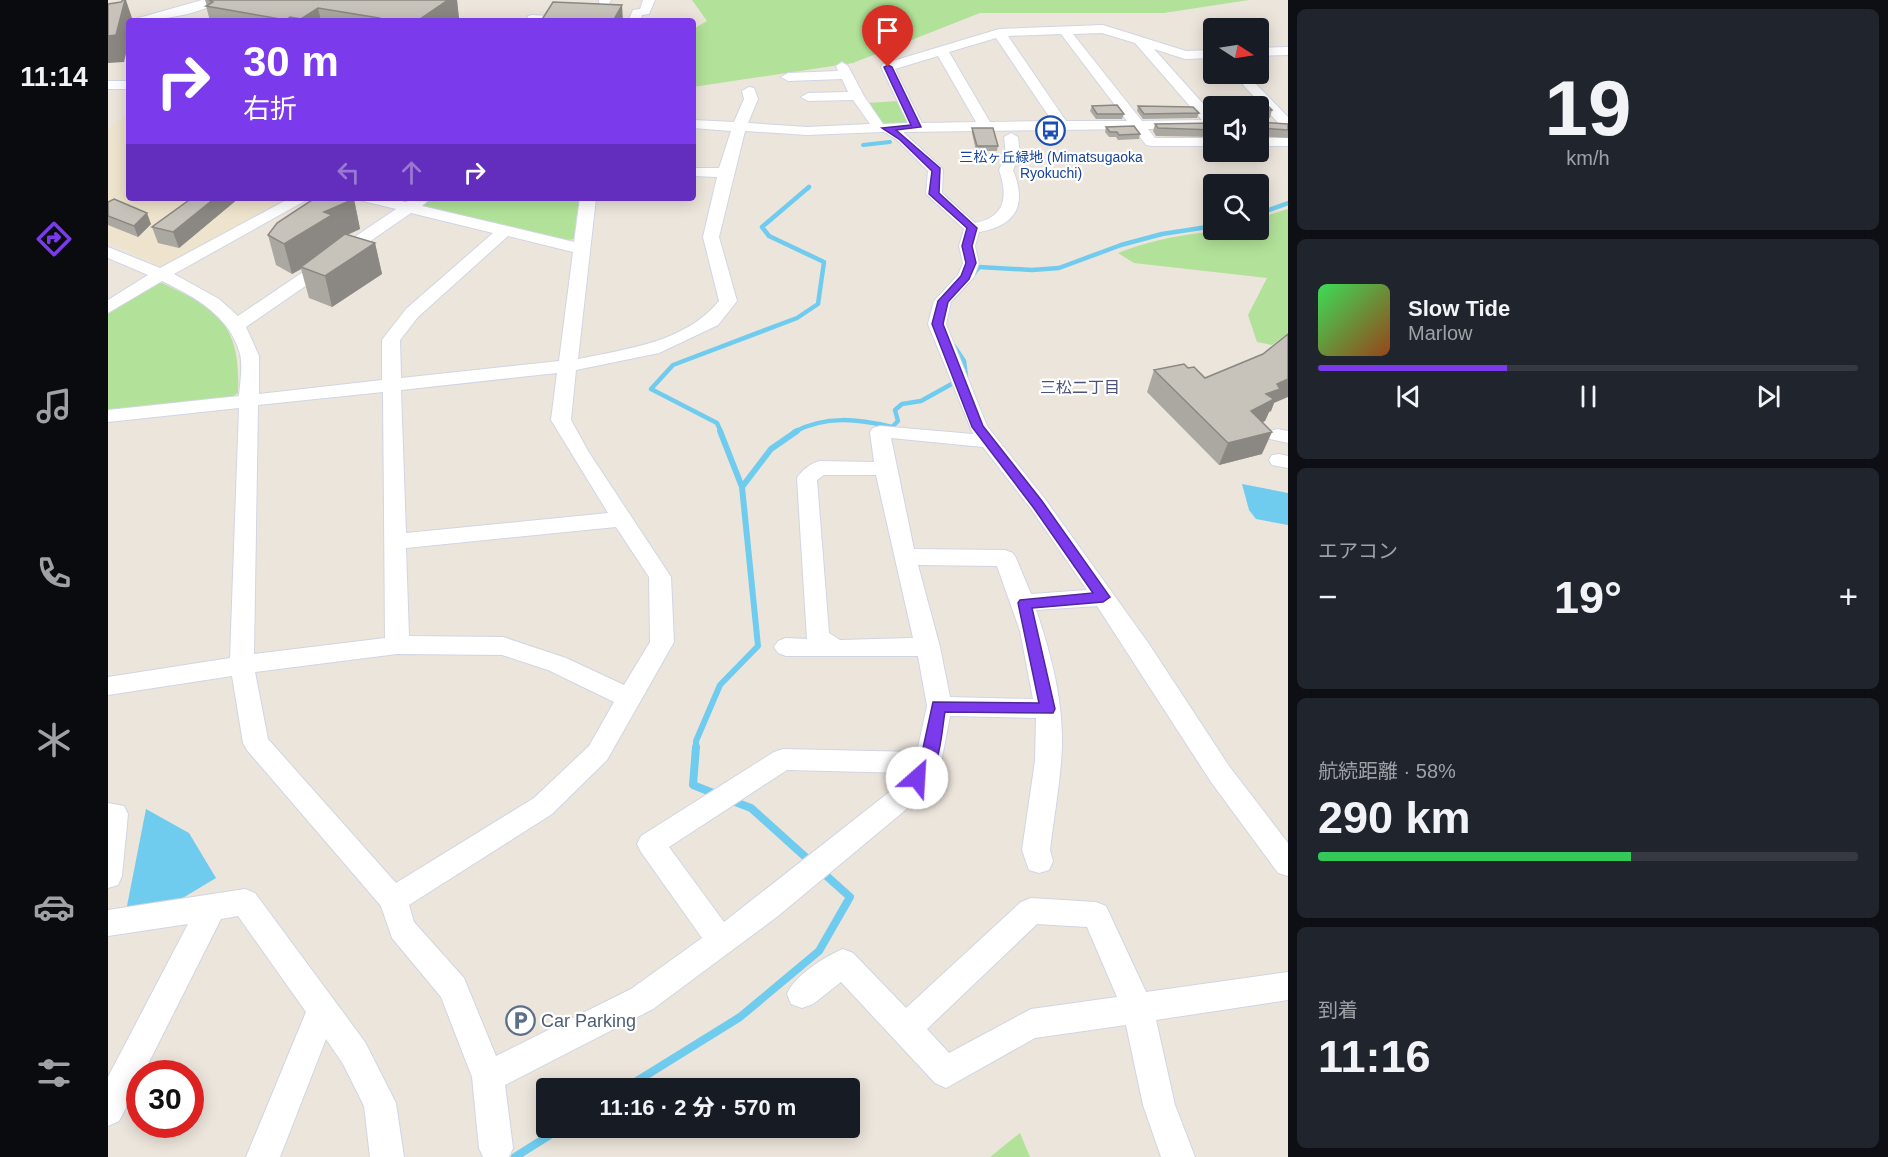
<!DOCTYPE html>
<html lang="ja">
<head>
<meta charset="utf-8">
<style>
  body { margin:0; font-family:Arial,"Noto Sans JP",sans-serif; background:#20242c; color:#f1f3f6; height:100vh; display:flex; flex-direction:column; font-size:22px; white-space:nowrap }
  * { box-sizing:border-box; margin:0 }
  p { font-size:20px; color:#9ea1a6 }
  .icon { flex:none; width:33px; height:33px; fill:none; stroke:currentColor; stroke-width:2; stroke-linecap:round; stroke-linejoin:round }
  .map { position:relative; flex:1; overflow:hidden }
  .panel { display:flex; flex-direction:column; gap:9px; padding:9px; background:#0d0f14; width:600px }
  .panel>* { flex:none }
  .guide { position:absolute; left:18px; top:18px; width:570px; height:183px; border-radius:6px; box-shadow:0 3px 15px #0003; background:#7c3aed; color:#fff; overflow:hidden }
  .needle { width:39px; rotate:102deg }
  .tools { position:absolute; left:1095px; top:18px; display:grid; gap:12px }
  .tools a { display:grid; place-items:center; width:66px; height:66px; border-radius:6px; background:#171b24; box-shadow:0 3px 15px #0003; font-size:30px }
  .speed { position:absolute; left:18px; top:1060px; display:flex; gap:12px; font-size:30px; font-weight:700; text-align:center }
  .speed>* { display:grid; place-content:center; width:78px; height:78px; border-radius:50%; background:#171b24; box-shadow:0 3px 15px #0003; line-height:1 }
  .speed .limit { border:9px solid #d22; background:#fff; color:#111 }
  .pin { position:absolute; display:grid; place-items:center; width:51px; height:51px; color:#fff; margin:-62px -26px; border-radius:50% 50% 50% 0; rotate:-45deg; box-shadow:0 0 6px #0007 }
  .pin .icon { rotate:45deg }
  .me { position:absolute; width:66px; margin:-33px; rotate:26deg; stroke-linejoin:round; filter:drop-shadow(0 0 4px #0008) }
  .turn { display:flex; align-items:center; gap:21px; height:126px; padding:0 18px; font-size:27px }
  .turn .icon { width:78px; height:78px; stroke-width:2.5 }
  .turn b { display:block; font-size:42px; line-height:51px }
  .lanes { display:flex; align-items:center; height:57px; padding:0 18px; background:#0003; justify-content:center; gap:30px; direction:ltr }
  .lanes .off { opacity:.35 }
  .big { font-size:45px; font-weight:800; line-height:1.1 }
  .panel .card { flex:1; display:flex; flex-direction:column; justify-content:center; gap:9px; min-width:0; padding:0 21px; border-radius:9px; background:#20242c }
  .panel .dial { align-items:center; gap:0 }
  .dial b { font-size:78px; line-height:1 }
  .song { display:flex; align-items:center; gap:18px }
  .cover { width:72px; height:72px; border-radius:9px; background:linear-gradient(135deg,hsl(130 70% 55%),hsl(20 70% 35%)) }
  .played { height:6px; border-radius:3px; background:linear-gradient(90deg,#7c3aed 35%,#363941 35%) }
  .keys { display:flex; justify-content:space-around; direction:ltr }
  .heat { display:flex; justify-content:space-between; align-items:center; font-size:33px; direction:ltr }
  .charge { height:9px; border-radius:4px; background:linear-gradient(90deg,#34c759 58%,#363941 0) }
  .trip { position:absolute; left:428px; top:1078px; width:324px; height:60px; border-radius:6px; background:#171b24; box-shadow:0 3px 15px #0003; font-weight:800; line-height:60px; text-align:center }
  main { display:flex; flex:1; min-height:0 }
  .menu { display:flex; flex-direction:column; width:108px; justify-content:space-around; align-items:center; background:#090b0e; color:#9ea1a6 }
  .menu .icon { width:42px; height:42px }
  .menu .selected { color:#7c3aed }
  .menu b { font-size:27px; color:#f1f3f6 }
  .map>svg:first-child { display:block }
</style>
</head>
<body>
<main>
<nav class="menu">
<b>11:14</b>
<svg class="icon selected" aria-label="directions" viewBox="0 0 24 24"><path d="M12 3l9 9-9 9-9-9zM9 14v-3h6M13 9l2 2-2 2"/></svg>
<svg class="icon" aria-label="music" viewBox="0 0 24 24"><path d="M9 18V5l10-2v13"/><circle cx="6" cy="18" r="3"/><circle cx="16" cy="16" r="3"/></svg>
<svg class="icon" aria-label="phone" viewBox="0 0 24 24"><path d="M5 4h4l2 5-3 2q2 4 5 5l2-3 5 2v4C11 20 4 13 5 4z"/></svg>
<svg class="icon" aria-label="climate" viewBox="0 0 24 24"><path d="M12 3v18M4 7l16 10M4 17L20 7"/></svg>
<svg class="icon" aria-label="car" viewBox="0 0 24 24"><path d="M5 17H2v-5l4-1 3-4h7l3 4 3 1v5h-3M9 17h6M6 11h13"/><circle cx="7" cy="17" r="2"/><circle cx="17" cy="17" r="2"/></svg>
<svg class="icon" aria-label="filters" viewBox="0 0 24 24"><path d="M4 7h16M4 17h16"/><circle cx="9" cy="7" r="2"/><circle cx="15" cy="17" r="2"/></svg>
</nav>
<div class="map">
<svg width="1180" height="1157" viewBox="0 0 1180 1157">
  <rect width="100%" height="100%" fill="#ece5dc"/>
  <path fill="#eee3cc" d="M 21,112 L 21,198 L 185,198 L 54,267 L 0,242 L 0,129 Z"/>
  <path fill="#b2e299" d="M 1141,0 L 1056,13 L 872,13 L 745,63 L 585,87 L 585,29 L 599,21 L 584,0 Z
    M 791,101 L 800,122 L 798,123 L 772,125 L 758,103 Z
    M 323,198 L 471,198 L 466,239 L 460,240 L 315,207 L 314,204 Z
    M 1180,209 L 1180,333 L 1164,345 L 1149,342 L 1140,315 L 1159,278 L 1026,263 L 1010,253 C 1056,235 1102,230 1150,230 L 1151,218 Z
    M 54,283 C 112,310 133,326 130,393 L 124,397 L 0,411 L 0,314 L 47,284 Z
    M 912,1133 L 922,1157 L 882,1157 Z"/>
  <path fill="#70ccee" d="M 1134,484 L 1180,493 L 1180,525 L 1148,519 L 1141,510 Z
    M 38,809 L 81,833 L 108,878 L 68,902 L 18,911 Z"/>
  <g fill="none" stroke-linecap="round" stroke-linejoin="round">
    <path stroke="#70ccee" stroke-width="4" d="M 755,145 L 782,142
      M 699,189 L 701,187"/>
    <path stroke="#70ccee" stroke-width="4.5" d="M 1150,214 L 1180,203
      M 862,279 L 871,267 L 924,270 L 951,268 L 1013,245 L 1054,234 L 1106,226
      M 613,432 L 609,423 L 543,389 L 565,365 L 689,318 L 710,304 L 716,262 L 661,236 L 654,227 L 701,187
      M 686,432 C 718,415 750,419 784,427 L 790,421 L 787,410 L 794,404 L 813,401 L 858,376 L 856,361 L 846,346"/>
    <path stroke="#70ccee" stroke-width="6" d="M 634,487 L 663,449 L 689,431
      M 588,748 L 588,741 L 612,685 L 650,646 L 634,487 L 612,431"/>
    <path stroke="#70ccee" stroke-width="8" d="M 588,747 L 585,785 L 610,795
      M 622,800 L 643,808 L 703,862
      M 516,1089 L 632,1017 L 711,951 L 742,897 L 713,871
      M 407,1157 L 453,1128"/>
    <defs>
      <path id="minor" d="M 94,0 L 112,0 C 94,16 40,21 20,21 Z
        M 491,0 L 503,0 L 500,6 L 492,6 Z
        M 535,0 L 547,0 L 541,14 L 534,15 L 532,21 L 520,21 L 525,10 L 532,9 Z
        M 424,15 L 462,17 L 468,21 L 419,21 L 420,16 Z
        M 995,25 L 1078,51 L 1106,50 L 1106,58 L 1077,59 L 1046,49 L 1106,116 L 1106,128 L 1040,129 L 1047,138 L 1106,138 L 1106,146 L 1043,146 L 1038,145 L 1026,129 L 795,132 L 833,167 L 835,170 L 834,193 L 867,223 C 898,217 900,196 891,170 L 898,155 L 896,137 L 903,133 L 910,137 L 912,155 L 905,170 C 919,205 909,225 871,232 L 867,246 L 871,263 L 866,277 L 843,302 L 838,324 L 879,426 L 937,499 L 1041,644 L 1121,766 L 1180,843 L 1180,876 L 1170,873 L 1103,782 L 989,606 L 928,610 C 943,653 955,700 954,745 C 953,780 946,815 942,850 L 945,861 L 941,870 L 931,873 L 921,870 L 914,850 L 927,761 L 928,718 L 842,716 L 833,763 L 807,802 L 670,916 L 545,1009 L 397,1085 L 405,1148 L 401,1157 L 375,1157 L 371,1148 L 364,1077 L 333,997 L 284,938 L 273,906 L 139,750 L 135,743 L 124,676 L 0,695 L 0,677 L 122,658 L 131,408 L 0,422 L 0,410 L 131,396 C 132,383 135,367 132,354 C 122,316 87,297 54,281 L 0,313 L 0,300 L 40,275 L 0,258 L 0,247 L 52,268 L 182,198 L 202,198 L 66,274 L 111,299 L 130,316 L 288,209 L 255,201 L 252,198 L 280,198 L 298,202 L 305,198 L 323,198 L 314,206 L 466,242 L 472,198 L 488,198 L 470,359 C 519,349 578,342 611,301 L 595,237 L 609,177 L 585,176 L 585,168 L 611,168 L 623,131 L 585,128 L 585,120 L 626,122 L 636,99 L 634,91 L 641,87 L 646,88 L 650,99 L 640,123 L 699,127 L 762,124 L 745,100 L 700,101 L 693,97 L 700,93 L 740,92 L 734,79 L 680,81 L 673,77 L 680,73 L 730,71 L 728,66 L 734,62 L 740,66 L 756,96 L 775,124 L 800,123 L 773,67 L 775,64 L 891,29 ZM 994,33 L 1027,43 L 1094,120 L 1034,121 L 965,34 ZM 953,34 L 1019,121 L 958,121 L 900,36 ZM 888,38 L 944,121 L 882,122 L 841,52 ZM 830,56 L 868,122 L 814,123 L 787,69 ZM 637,131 L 699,135 L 776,132 L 789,140 L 820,171 L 818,194 L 856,229 L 851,246 L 855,263 L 850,275 L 826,301 L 820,324 L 865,434 L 772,426 L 765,428 L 762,432 L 766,462 L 711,461 C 702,464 694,470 689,478 L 699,639 L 678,638 L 670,641 L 666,647 L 670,653 L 678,656 L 810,656 L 819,706 L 809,752 L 675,749 L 666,752 L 533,836 L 529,844 L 533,852 L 594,938 L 523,989 L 388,1056 L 356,978 L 306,922 L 301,905 L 444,814 L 499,760 L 566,642 L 563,577 L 480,451 L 463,420 L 468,370 L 551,353 L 610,325 L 629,301 L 611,237 ZM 303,213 L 385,233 L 298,309 L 277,336 L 274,340 L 274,380 L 151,394 L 151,356 L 138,327 ZM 400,236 L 465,252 L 451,361 L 293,378 L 292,340 L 310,317 ZM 449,373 L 443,420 L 500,513 L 298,533 L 293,390 ZM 275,392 L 277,638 L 146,654 L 150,405 ZM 783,438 L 875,447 L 923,509 L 979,590 L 923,594 L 908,558 L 905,553 L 897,550 L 806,549 ZM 716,475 L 768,475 L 805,638 L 732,640 L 721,633 L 709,480 ZM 508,527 L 541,577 L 542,642 L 516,685 L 458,658 L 395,637 L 301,636 L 298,548 ZM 810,565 L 889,566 L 912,631 L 925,699 L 842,697 L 832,647 ZM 289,654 L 394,655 L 440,670 L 506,702 L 481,746 L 426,798 L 288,883 L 160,739 L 147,672 ZM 679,770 L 798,773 L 789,786 L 616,922 L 561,847 Z
        M 1180,47 L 1180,55 L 1150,56 L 1150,48 Z
        M 1125,74 L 1138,74 L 1180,117 L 1180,129 L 1175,128 Z
        M 0,81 L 21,81 L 21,89 L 0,89 Z
        M 1150,138 L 1180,138 L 1180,146 L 1150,146 Z
        M 1169,429 L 1180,431 L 1180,443 L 1162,439 L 1159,435 L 1162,431 Z
        M 1171,454 L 1180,456 L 1180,468 L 1164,465 L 1161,460 L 1164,455 Z
        M 0,803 L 16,806 L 20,814 L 14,876 L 10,885 L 0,888 Z
        M 137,889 L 147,893 L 257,1042 L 288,1103 L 296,1157 L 262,1157 L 256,1106 L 235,1064 L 218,1039 L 172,1157 L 138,1157 L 198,1012 L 130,916 L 113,919 L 35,1074 L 32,1074 L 32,1081 L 11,1121 L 0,1126 L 0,1077 L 80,924 L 0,936 L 0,910 Z
        M 923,898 L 988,902 L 998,906 L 1038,992 L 1180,972 L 1180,1000 L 1048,1020 L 1067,1105 L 1087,1157 L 1053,1157 L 1035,1105 L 1018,1025 L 927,1038 L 838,1088 L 827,1083 L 733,982 L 705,1004 L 694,1008 L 683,1004 L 679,994 C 687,975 716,957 735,949 L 745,953 L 798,1008 L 913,902 ZM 929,924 L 979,927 L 1009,997 L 923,1009 L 841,1053 L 819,1029 Z"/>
    </defs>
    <use href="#minor" stroke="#d1d5e3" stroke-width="2"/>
    <use href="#minor" fill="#fff" fill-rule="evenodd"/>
  </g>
  <path fill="#aba8a1" d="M 97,0 L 349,0 L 351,19 L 349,21 L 102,21 L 98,6 L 99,6 Z
    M 1107,103 L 1157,103 L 1164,110 L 1162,118 L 1151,118 L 1151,122 L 1180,124 L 1180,138 L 1150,136 L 1150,106 L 1106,106 Z
    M 984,106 L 1016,114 L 1014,119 L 988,119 L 982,111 Z
    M 1030,106 L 1091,113 L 1089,118 L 1035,119 L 1029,111 Z
    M 1106,123 L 1106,137 L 1048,136 L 1045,131 L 1047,124 Z
    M 998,127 L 1032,134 L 1031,139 L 1010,140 L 1008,137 L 1001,137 L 997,132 Z
    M 864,128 L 890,146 L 889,151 L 868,151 L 864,133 Z
    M 84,198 L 131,198 L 71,248 L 50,243 L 44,227 Z
    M 246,199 L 252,229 L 240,235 L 267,243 L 274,274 L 224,307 L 201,298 L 193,269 L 184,274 L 168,265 L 160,235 Z
    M 0,202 L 43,224 L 30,237 L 0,225 Z
    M 1080,368 L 1097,378 L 1166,403 L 1163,411 L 1161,412 L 1157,421 L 1154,422 L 1154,454 L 1111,465 L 1039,392 L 1046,370 Z"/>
  <path fill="#8b8883" d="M 17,0 L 18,0 L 25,21 L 21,21 L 21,42 L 16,62 L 0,63 L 0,36 Z
    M 340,0 L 349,0 L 351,19 L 349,21 L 309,21 Z
    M 514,5 L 515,21 L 505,21 Z
    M 210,8 L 213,21 L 193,21 L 193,19 Z
    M 107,198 L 131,198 L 71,248 L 65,232 Z
    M 246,199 L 252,229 L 229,239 L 231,245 L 193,267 L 193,269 L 184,274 L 176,244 L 216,212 Z
    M 39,213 L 43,224 L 30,237 L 26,226 Z
    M 267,243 L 274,274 L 224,307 L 217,276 Z
    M 1180,379 L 1180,397 L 1166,403 L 1163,411 L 1161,412 L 1157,421 L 1134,433 L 1143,411 L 1158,394 L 1169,384 Z
    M 1164,432 L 1154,454 L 1111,465 L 1120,443 Z"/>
  <path fill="#c7c3bb" stroke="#8b8883" stroke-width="1.5" d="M 15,0 L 17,0 L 8,35 L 0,36 L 0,4 L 13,2 Z
    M 101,0 L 340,0 L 309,21 L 275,21 L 268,20 L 271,18 L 210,8 L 193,19 L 182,17 L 178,20 L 98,6 L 105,2 Z
    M 445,2 L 514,5 L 505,21 L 433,21 Z
    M 1107,103 L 1157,103 L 1164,110 L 1151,111 L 1151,122 L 1180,124 L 1180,130 L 1153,128 L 1150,131 L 1150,106 L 1109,106 Z
    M 1009,105 L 1016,114 L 989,114 L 984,106 Z
    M 1030,106 L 1085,107 L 1091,113 L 1036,114 Z
    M 1106,123 L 1106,130 L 1050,128 L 1047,124 Z
    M 1026,126 L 1032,134 L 1011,135 L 1009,132 L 1002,132 L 998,127 Z
    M 864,128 L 885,128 L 890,146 L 869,146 Z
    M 84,198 L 107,198 L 65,232 L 44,227 Z
    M 207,198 L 242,198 L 246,199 L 216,212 L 224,215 L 176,244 L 160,235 L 169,223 Z
    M 6,199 L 39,213 L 26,226 L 0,216 L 0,202 Z
    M 237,234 L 267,243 L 217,276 L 193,267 Z
    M 1180,334 L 1180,379 L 1169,384 L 1172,389 L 1158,394 L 1166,399 L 1143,411 L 1164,432 L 1120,443 L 1046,370 L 1076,364 L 1080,368 L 1086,367 L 1097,378 L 1155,354 Z"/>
  <path fill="#7c3aed" stroke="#51269a" stroke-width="1.5" d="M 780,65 L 784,67 L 813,127 L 788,130 L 832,168 L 831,193 L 869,228 L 864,246 L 868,263 L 861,279 L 840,302 L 835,324 L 875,426 L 934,501 L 1002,597 L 995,602 L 924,608 L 947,709 L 945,713 L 837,712 C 833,733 833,777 809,785 L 801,778 L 812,762 L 825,702 L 931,703 L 910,603 L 912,600 L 985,593 L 925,507 L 864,427 L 824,324 L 830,301 L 853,276 L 858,263 L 854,246 L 859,228 L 821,194 L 824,171 L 791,139 L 774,128 L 803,125 L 776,67 Z"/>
  <defs>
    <symbol id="bus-ring" viewBox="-11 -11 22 22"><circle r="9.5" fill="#fff" stroke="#1a4fb4" stroke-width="1.5"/><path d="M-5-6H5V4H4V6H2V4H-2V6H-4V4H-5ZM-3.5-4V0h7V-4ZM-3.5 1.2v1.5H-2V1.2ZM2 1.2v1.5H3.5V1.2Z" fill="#1a4fb4"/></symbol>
    <symbol id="parking-ring" viewBox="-11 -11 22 22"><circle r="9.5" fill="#fff" stroke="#5c6f8a" stroke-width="1.5"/><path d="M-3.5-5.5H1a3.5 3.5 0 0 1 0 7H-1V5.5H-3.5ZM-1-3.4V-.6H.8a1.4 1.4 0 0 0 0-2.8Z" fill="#5c6f8a"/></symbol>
  </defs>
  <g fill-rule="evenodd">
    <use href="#bus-ring" x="926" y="114" width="33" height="33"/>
    <use href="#parking-ring" x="396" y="1004" width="33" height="33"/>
  </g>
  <g text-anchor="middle" stroke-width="4.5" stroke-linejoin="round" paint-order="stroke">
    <g font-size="14" fill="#164399" stroke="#fff">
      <text x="943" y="162">三松ヶ丘緑地 (Mimatsugaoka<tspan x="943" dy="16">Ryokuchi)</tspan></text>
    </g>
    <g font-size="16" fill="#4b537b" stroke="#fff">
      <text x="972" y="393">三松二丁目</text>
    </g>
    <g font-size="18" fill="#4e5e75" stroke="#fff" text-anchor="start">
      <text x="433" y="1027">Car Parking</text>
    </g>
  </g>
</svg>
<div class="tools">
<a><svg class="needle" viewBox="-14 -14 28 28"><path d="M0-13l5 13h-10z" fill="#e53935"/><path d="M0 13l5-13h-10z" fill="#9ea1a6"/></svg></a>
<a><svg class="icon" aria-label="sound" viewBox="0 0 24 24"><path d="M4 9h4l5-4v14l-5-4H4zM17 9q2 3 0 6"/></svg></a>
<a><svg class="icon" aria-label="search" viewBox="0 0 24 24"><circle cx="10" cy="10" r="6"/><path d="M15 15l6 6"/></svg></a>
</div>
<div class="speed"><div class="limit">30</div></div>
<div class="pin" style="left:780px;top:67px;background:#d93025"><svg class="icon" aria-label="arrive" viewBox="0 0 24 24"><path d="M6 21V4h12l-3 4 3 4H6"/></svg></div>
<svg class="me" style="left:809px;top:778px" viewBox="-20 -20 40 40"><circle r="19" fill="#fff"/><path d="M0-13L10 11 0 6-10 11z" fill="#7c3aed"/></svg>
<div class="trip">11:16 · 2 分 · 570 m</div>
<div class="guide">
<div class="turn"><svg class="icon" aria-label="right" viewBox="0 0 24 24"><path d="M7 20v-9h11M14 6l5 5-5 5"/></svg><div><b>30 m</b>右折</div></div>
<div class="lanes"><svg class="icon off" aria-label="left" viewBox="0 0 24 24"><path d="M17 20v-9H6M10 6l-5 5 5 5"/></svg><svg class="icon off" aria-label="ahead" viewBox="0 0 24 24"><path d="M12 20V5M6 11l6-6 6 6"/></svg><svg class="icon" aria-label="right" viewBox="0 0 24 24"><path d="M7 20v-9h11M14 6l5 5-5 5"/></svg></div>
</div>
</div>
<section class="panel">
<div class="card dial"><b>19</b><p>km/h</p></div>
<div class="card">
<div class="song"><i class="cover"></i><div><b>Slow Tide</b><p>Marlow</p></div></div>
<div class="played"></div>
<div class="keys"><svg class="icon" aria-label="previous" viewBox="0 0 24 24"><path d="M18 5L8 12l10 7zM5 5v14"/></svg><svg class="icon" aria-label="pause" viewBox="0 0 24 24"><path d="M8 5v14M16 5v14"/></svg><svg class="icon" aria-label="next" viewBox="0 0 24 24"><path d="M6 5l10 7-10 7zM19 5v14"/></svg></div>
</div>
<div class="card"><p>エアコン</p>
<div class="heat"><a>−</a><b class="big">19°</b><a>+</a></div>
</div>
<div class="card"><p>航続距離 · 58%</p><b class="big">290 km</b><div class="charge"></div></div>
<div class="card"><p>到着</p><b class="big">11:16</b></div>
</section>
</main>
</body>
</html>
